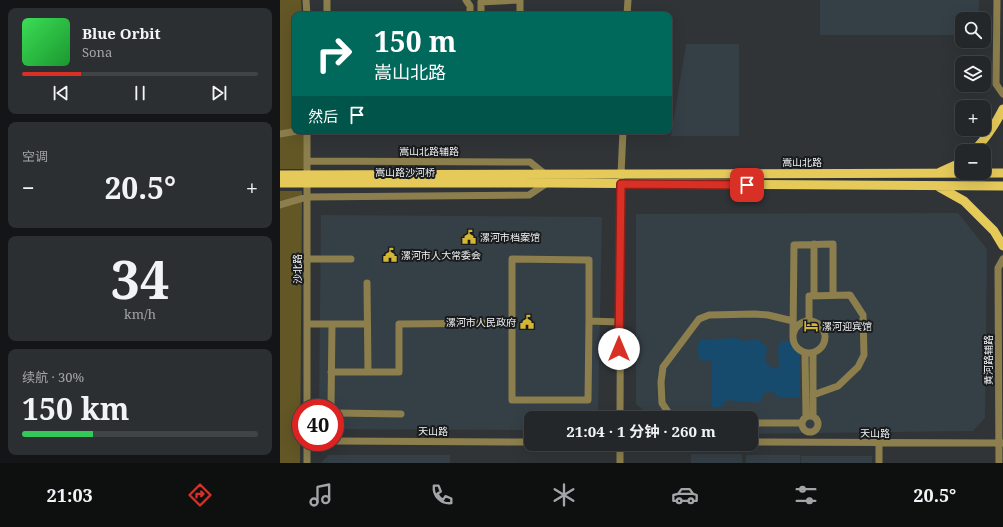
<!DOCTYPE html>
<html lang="zh">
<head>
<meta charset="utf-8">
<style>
  body { margin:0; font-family:"Noto Serif","Noto Sans SC",serif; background:#2c2f31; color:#f1f3f6; height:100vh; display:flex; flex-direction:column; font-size:15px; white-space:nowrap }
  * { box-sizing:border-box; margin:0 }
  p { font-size:13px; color:#a3a5a8 }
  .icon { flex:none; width:22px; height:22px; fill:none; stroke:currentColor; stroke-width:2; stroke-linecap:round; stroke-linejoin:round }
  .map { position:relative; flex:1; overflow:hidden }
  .details { display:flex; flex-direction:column; gap:8px; padding:8px; background:#141517; width:280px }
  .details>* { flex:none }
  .top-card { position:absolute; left:12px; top:12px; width:380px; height:122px; border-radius:8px; box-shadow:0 4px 16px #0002,0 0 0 1px #414446; background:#00695c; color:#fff; overflow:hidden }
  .tools { position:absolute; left:675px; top:12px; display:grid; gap:8px }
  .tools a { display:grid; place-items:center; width:36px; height:36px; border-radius:8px; background:#242729; box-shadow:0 4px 16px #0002,0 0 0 1px #414446; font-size:20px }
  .speed { position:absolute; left:12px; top:399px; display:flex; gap:8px; font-size:20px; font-weight:700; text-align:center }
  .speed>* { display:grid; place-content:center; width:52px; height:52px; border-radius:50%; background:#242729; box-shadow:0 4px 16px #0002,0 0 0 1px #414446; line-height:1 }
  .speed .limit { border:6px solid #d22; background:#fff; color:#111 }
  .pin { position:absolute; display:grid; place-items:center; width:34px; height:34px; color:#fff; margin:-17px; border-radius:8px; box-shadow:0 2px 6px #0006 }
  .me { position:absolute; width:44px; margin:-22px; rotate:0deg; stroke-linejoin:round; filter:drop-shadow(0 0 3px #0008) }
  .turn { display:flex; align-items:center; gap:14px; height:84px; padding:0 16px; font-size:18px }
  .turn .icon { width:52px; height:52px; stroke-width:2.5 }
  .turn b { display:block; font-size:28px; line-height:34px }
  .then { display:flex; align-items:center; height:38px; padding:0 16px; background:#0003; gap:8px; font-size:15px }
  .big { font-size:30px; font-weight:700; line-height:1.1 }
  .details .widget { flex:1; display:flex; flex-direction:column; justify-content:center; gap:6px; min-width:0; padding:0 14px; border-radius:8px; background:#2c2f31 }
  .details .dial { align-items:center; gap:0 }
  .dial b { font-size:52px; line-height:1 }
  .song { display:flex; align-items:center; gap:12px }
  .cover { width:48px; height:48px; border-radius:6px; background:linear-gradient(135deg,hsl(130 70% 55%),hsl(130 70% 35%)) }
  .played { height:4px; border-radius:2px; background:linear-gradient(90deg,#d93025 25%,#414446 25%) }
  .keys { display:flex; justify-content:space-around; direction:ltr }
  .heat { display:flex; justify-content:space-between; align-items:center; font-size:22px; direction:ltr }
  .charge { height:6px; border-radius:3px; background:linear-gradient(90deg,#34c759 30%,#414446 0) }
  .trip { position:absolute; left:244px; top:411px; width:234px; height:40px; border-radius:8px; background:#242729; box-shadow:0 4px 16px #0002,0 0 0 1px #414446; font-weight:700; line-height:40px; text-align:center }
  .dock { display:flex; height:64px; justify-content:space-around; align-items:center; background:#0e1010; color:#a3a5a8 }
  .dock .icon { width:28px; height:28px }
  .dock .current { color:#d93025 }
  .dock b { font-size:18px; color:#f1f3f6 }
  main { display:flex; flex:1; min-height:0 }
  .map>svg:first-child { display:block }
</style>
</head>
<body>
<main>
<section class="details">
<div class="widget">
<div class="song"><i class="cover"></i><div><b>Blue Orbit</b><p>Sona</p></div></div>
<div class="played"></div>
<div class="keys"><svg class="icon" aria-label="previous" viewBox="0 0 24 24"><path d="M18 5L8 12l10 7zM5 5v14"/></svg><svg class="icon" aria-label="pause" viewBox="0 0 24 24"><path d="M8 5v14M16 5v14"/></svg><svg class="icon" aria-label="next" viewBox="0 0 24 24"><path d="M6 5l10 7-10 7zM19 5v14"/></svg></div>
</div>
<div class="widget"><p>空调</p>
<div class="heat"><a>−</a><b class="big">20.5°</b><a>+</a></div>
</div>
<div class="widget dial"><b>34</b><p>km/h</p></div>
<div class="widget"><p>续航 · 30%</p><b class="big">150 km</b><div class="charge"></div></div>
</section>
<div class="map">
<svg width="723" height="463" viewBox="0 0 723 463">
  <rect width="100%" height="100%" fill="#303437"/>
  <path fill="#353f46" d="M 540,0 L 699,0 L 699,19 L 682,19 L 682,35 L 540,35 Z
    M 406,44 L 459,44 L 459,136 L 391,136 Z
    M 678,213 L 707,249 L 705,418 L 693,431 L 471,434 L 471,418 L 372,418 L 356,404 L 356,214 Z
    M 41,215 L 322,217 L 318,418 L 251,418 L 251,430 L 55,429 L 55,408 L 39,408 Z
    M 411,454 L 462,454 L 462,463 L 411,463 Z
    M 48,455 L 170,455 L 170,463 L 41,463 Z
    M 466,455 L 520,455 L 520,463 L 466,463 Z
    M 521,456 L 592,456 L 592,463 L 521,463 Z"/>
  <path fill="#635726" d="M 0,0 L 21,0 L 22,15 L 15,15 L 15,131 L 24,131 L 24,169 L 0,169 Z
    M 0,191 L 22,191 L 20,463 L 0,463 Z"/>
  <path fill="#174b6d" d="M 456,338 L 467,342 L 471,339 L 479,339 L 487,348 L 485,360 L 487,364 L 495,369 L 499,366 L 498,349 L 501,341 L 512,341 L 515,349 L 520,354 L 520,399 L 516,397 L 499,397 L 491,391 L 485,392 L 480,402 C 469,403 459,401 447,400 L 441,407 L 432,407 L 432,361 L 420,360 L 417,350 L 420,340 Z"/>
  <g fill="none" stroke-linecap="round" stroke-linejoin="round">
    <path stroke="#8c7f4d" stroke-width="7" d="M 26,0 L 27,15
      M 186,0 L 190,6 L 190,15
      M 717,0 L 716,84 L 723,94
      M 47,15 L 47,0
      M 201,15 L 201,2 L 239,0
      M 240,15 L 240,0
      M 347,15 L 348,0
      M 0,134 L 17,131
      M 27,161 L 250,162 L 266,175
      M 0,205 L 27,197 L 249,195 L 267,183
      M 534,244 L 534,296
      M 27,259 L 71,259
      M 87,283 L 88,372 L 119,372 L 119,324 L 232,323
      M513 337a16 16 0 1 1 32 0a16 16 0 1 1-32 0Z
      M 309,321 L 309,260 L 232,259 L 232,400 L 308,400 L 309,321 L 339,322
      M 529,321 L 529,296 L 570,295 L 583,315 L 584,355 L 578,367 L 558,386 L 533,395
      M 27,324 L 87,324
      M 513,335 L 514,245 L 553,244 L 553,295
      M 525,353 L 526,416
      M 533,353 L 533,416
      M 51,372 L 88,372
      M 27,408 L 27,131
      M 51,408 L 52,324
      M 55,413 L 121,414
      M522 424a8 8 0 1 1 16 0a8 8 0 1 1-16 0Z
      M 340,418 L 341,174 L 343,131
      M 392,418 L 382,403 L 381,382 L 383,367 L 419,319 L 429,315 L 475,314 L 488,315 L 513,321
      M 471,423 L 522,423
      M 55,441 L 251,442
      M 471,442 L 723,443
      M 340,444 L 340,463
      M 27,463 L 27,442
      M 599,463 L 599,443
      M 719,463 L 718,268 L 723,259"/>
    <path stroke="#e5ca5a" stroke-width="9" d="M 694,151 C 706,138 715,125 723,109
      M 660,172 L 682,162
      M 0,175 L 723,173
      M 0,183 L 267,183 L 723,186
      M 659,187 L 684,201 L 714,231 L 723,246"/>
  </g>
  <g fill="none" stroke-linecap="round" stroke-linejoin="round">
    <defs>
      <path id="route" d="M 339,349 L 341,184 L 467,185"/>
    </defs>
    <use href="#route" stroke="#8d1f18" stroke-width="10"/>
    <use href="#route" stroke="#d93025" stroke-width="7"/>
  </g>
  <defs>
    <symbol id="civic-bare" viewBox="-9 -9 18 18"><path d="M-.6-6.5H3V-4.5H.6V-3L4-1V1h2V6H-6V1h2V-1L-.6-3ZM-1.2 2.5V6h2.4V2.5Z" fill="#d4b635" stroke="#191b1d" stroke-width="2.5" paint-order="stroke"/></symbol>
    <symbol id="hotel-bare" viewBox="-9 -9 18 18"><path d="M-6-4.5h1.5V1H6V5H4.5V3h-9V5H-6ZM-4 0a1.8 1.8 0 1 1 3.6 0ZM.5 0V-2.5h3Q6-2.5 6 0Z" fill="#d4b635" stroke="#191b1d" stroke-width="2.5" paint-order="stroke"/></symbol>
  </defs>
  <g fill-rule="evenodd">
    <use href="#civic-bare" x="179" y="227" width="20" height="20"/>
    <use href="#civic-bare" x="100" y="245" width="20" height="20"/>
    <use href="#civic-bare" x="237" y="312" width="20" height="20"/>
    <use href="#hotel-bare" x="521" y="316" width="20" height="20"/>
  </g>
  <g text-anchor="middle" stroke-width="4" stroke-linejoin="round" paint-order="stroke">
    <g font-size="10" fill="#eff2f4" stroke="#191b1d">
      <text x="149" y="155">嵩山北路辅路</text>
      <text x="522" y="166">嵩山北路</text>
      <text x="125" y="176">嵩山路沙河桥</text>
      <text transform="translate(17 269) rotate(-90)" y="4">沙北路</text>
      <text transform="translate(708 360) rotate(-90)" y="4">黄河路辅路</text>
      <text x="153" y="435">天山路</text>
      <text x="595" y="437">天山路</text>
    </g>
    <g font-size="10" fill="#eff2f4" stroke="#191b1d" text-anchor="start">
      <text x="200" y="241">漯河市档案馆</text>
      <text x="121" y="259">漯河市人大常委会</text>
      <text x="236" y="326" text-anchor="end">漯河市人民政府</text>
      <text x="542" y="330">漯河迎宾馆</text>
    </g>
  </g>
</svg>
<div class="tools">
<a><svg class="icon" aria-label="search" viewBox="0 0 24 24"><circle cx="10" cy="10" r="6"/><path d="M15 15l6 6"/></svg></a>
<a><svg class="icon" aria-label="layers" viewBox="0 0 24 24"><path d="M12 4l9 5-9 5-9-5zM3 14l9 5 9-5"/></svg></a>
<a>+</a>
<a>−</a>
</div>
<div class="speed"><div class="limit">40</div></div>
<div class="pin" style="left:467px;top:185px;background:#d93025"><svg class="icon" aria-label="arrive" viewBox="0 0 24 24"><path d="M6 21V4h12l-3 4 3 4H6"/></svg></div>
<svg class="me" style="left:339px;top:349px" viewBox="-20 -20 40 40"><circle r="19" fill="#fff"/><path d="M0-13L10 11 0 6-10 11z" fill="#d93025"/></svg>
<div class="trip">21:04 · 1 分钟 · 260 m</div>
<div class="top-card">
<div class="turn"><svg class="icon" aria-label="right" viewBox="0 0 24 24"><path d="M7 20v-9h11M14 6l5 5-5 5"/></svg><div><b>150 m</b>嵩山北路</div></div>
<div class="then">然后<svg class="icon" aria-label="arrive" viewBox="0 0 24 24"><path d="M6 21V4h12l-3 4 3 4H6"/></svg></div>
</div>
</div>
</main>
<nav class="dock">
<b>21:03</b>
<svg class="icon current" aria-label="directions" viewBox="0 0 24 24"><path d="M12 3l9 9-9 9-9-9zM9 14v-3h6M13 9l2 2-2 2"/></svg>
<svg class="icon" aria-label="music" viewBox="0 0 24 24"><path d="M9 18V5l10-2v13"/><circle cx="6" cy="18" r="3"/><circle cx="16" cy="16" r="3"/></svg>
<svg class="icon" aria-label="phone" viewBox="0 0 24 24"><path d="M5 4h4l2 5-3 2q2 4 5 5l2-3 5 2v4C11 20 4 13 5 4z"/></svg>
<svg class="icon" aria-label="climate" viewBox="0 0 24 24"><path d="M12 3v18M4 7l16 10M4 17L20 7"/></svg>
<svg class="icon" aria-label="car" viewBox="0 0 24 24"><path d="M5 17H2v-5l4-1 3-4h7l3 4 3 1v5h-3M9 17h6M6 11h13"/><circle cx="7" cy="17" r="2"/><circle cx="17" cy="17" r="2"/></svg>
<svg class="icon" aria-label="filters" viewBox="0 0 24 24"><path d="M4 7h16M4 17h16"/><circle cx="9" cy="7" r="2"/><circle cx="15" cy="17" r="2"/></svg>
<b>20.5°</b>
</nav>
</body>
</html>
